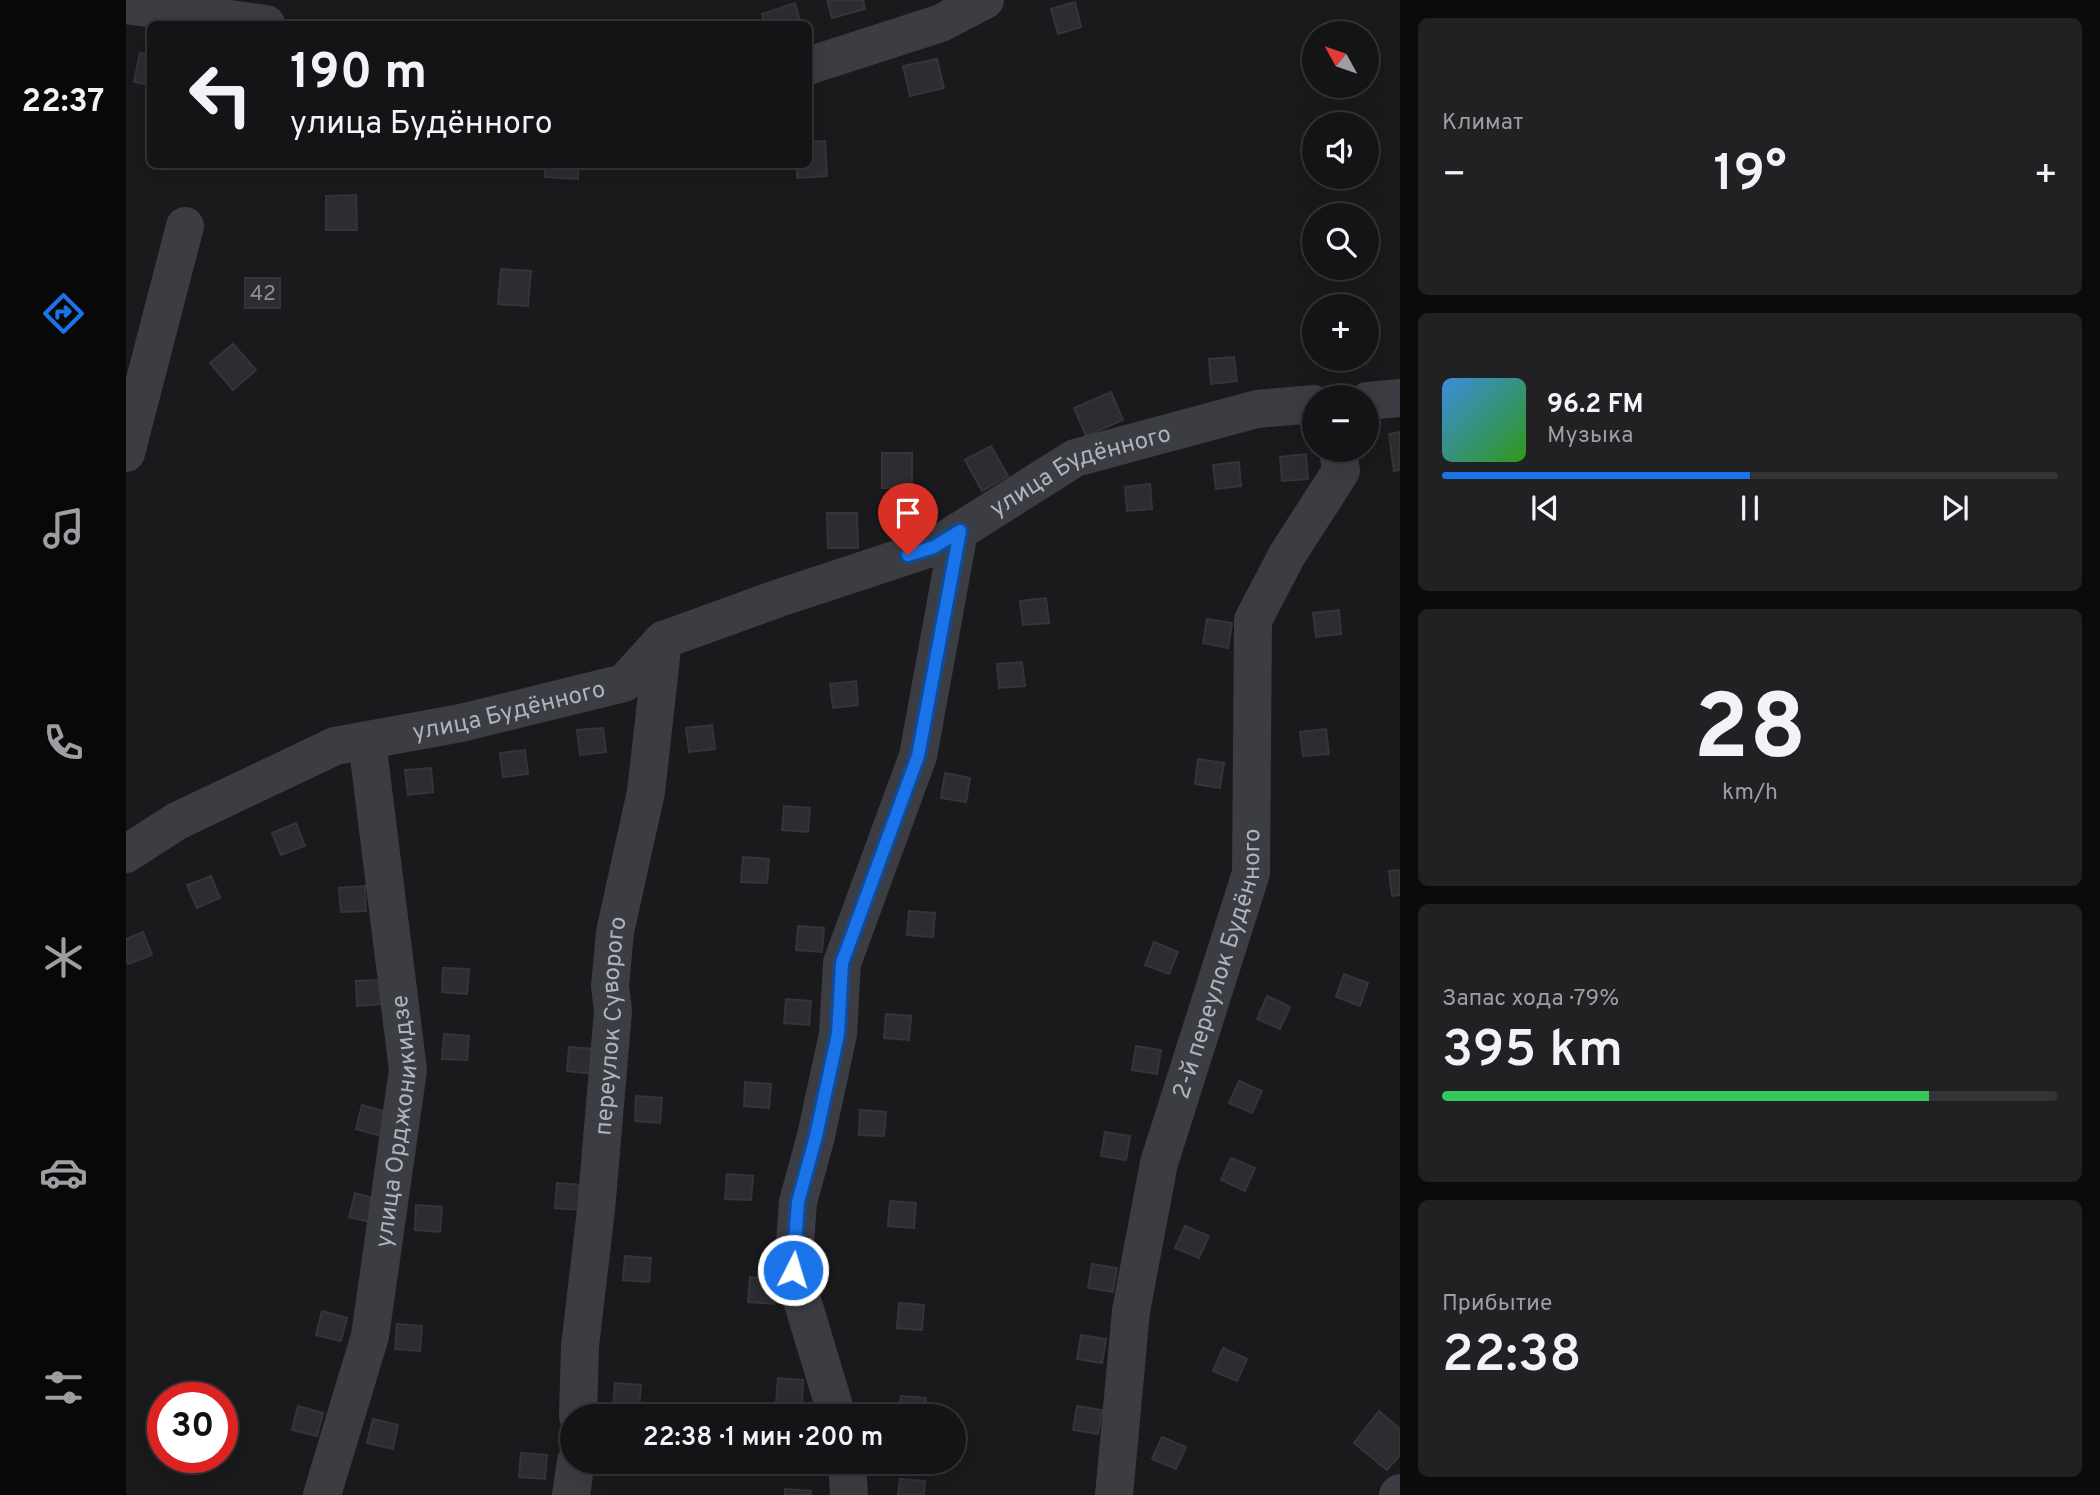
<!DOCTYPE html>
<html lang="ru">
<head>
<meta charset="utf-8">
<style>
  body { margin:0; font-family:Overpass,sans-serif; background:#212123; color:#f1f3f6; height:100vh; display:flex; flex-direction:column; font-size:26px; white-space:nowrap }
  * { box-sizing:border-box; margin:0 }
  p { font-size:23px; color:#9d9ea1 }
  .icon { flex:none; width:38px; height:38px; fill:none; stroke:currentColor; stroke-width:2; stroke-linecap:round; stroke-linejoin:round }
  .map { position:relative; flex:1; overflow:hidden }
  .side { display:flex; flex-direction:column; gap:18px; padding:18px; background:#0b0b0c; width:700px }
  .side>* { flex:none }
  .top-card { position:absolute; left:21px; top:21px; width:665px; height:147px; border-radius:10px; box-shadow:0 7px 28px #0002,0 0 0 2px #333335; background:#141416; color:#f1f3f6; overflow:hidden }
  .needle { width:46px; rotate:310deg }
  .buttons { position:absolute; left:1176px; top:21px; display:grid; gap:14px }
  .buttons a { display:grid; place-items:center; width:77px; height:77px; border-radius:50%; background:#141416; box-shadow:0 7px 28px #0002,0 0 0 2px #333335; font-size:35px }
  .speed { position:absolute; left:21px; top:1382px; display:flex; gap:14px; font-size:35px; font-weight:700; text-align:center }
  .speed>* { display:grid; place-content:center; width:91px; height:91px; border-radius:50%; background:#141416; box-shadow:0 7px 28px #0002,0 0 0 2px #333335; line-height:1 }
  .speed .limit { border:10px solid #d22; background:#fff; color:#111 }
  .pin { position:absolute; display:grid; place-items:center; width:60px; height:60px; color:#fff; margin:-72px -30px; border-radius:50% 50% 50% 0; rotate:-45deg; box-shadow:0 0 7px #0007 }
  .pin .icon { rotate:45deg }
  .me { position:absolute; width:77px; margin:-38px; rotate:5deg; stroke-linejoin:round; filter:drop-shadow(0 0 5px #0008) }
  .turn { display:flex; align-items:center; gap:24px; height:147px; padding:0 28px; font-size:32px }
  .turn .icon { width:91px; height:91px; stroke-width:2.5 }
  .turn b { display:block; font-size:49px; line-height:60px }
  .big { font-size:52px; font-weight:600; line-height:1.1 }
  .side .tile { flex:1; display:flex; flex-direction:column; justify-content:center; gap:10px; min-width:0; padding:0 24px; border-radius:10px; background:#212123 }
  .side .dial { align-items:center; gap:0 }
  .dial b { font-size:91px; line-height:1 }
  .song { display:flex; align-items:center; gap:21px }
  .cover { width:84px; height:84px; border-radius:10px; background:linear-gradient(135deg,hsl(210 70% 55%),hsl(110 70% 35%)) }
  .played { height:7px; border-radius:4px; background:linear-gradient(90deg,#1a73e8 50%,#333335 50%) }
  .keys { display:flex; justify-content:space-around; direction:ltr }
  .heat { display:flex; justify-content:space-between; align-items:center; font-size:38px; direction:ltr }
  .charge { height:10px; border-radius:5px; background:linear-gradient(90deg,#34c759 79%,#333335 0) }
  .trip { position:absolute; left:434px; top:1404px; width:406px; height:70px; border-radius:35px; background:#141416; box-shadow:0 7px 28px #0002,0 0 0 2px #333335; font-weight:600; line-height:70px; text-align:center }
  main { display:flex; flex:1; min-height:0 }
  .tab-bar { display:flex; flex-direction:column; width:126px; justify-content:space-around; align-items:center; background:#080809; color:#9d9ea1 }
  .tab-bar .icon { width:49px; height:49px }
  .tab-bar .current { color:#1a73e8 }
  .tab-bar b { font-size:32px; color:#f1f3f6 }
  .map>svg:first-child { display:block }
</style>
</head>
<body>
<main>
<nav class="tab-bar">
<b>22:37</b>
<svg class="icon current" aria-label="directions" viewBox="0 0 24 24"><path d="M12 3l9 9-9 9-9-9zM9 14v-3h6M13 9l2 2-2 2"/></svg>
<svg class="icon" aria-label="music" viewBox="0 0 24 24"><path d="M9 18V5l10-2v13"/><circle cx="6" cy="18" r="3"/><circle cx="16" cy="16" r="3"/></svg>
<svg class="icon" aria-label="phone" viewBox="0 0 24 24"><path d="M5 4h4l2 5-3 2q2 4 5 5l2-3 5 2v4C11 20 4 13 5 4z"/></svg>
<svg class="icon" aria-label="climate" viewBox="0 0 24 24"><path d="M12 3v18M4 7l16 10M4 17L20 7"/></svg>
<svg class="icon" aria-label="car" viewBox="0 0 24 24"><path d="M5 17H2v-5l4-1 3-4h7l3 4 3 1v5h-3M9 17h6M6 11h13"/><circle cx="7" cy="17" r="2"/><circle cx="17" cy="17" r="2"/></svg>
<svg class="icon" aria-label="filters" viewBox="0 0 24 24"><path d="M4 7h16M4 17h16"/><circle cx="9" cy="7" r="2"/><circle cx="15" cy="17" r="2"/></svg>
</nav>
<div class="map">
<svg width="1274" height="1495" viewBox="0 0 1274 1495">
  <rect width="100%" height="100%" fill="#1a1a1d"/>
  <path fill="#2d2d31" stroke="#343539" stroke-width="2" d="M 701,0 L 737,0 L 739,9 L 706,18 Z
    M 949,2 L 955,27 L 932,34 L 925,9 Z
    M 669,3 L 675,24 L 639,24 L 636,14 Z
    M 14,53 L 24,55 L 24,85 L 8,82 Z
    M 811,59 L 818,88 L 784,96 L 777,66 Z
    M 699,141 L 701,176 L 671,178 L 671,164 L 682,164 L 682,142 Z
    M 419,164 L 453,164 L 452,179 L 419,177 Z
    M 230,195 L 231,230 L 200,230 L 200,196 Z
    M 375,269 L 405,271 L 402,306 L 372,304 Z
    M 119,278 L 154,278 L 154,308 L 119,308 Z
    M 107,344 L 130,370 L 107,390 L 84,363 Z
    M 1108,357 L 1111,381 L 1085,384 L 1083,359 Z
    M 1214,359 L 1240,359 L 1240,364 L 1215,366 Z
    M 985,392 L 997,420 L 960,436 L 948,408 Z
    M 1274,432 L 1274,470 L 1268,471 L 1263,434 Z
    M 865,446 L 882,476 L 856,491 L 839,460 Z
    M 756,453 L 786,453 L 786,488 L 756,488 Z
    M 1180,454 L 1182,479 L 1156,481 L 1154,457 Z
    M 1113,462 L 1115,486 L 1090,489 L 1087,465 Z
    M 1024,484 L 1026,509 L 1001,511 L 999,487 Z
    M 701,513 L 731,513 L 732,548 L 702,548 Z
    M 920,598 L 923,623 L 897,625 L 894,601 Z
    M 1213,610 L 1215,634 L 1190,637 L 1187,613 Z
    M 1081,619 L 1106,623 L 1102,648 L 1077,643 Z
    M 896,662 L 899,686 L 873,688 L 871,664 Z
    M 730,681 L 732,705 L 707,708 L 704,684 Z
    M 586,725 L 589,749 L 563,752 L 560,728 Z
    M 477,728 L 480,752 L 454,755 L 451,730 Z
    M 1200,729 L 1203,754 L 1177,756 L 1174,732 Z
    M 399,750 L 402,774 L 377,777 L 374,753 Z
    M 1072,759 L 1098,763 L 1094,788 L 1069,784 Z
    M 305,768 L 307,792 L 282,795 L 279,770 Z
    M 819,773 L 844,778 L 840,802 L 815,798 Z
    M 658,806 L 684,808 L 682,832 L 656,830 Z
    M 170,823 L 179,846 L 155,855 L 146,833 Z
    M 617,857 L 643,859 L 641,883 L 615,882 Z
    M 1274,870 L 1274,895 L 1266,896 L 1263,871 Z
    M 85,876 L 94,898 L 71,908 L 61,885 Z
    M 239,886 L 240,911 L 215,912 L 213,888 Z
    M 783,911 L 809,913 L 807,937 L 781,935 Z
    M 672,926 L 698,928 L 696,952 L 670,950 Z
    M 17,932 L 26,955 L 2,964 L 0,959 L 0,939 Z
    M 1028,942 L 1052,952 L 1043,974 L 1019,965 Z
    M 317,968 L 343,969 L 341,994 L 316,992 Z
    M 1218,974 L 1242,983 L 1234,1006 L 1210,997 Z
    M 255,980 L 257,1004 L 231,1006 L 230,981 Z
    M 1141,996 L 1164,1007 L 1154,1029 L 1131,1019 Z
    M 660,999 L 685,1001 L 683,1025 L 658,1023 Z
    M 760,1014 L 785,1016 L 783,1040 L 758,1038 Z
    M 318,1034 L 343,1036 L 341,1060 L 316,1059 Z
    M 1010,1046 L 1035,1050 L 1031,1074 L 1006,1070 Z
    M 443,1047 L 469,1049 L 467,1074 L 441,1071 Z
    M 1113,1081 L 1136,1091 L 1126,1113 L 1103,1103 Z
    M 619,1082 L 645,1084 L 643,1108 L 618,1106 Z
    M 510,1096 L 536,1098 L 534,1123 L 509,1121 Z
    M 236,1105 L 261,1112 L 255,1136 L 230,1129 Z
    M 734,1110 L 760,1112 L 758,1136 L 733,1135 Z
    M 979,1132 L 1004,1136 L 1000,1160 L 975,1156 Z
    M 1105,1158 L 1129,1168 L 1119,1191 L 1095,1180 Z
    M 601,1174 L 627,1176 L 625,1200 L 599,1199 Z
    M 431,1183 L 456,1185 L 454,1210 L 429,1208 Z
    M 229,1193 L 254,1200 L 248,1223 L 223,1217 Z
    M 764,1201 L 790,1203 L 788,1228 L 762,1226 Z
    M 290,1205 L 316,1207 L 314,1232 L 289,1230 Z
    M 1059,1226 L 1083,1236 L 1073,1258 L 1049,1248 Z
    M 499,1256 L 525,1258 L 523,1282 L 497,1280 Z
    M 966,1264 L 991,1268 L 987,1292 L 962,1288 Z
    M 624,1277 L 650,1279 L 648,1304 L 622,1302 Z
    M 773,1303 L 798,1305 L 796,1330 L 771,1328 Z
    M 196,1311 L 221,1318 L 215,1341 L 190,1335 Z
    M 271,1324 L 296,1326 L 294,1351 L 269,1349 Z
    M 955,1335 L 980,1339 L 976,1363 L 951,1359 Z
    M 1097,1348 L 1121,1359 L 1111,1381 L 1087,1371 Z
    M 652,1378 L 677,1380 L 676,1405 L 650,1403 Z
    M 489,1383 L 515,1385 L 513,1409 L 487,1407 Z
    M 775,1396 L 800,1398 L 799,1416 L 773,1416 Z
    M 172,1406 L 197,1413 L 191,1436 L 166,1430 Z
    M 951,1406 L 976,1410 L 972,1434 L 947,1430 Z
    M 1253,1411 L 1274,1429 L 1274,1455 L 1261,1470 L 1228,1443 Z
    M 247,1419 L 272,1425 L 267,1449 L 241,1443 Z
    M 1036,1437 L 1060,1447 L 1050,1469 L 1026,1459 Z
    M 395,1453 L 421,1455 L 419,1479 L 393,1477 Z
    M 774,1479 L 799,1481 L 798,1495 L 772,1495 Z
    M 659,1489 L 685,1491 L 685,1495 L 659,1495 Z"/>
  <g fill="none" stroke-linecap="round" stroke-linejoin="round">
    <g stroke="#3b3d42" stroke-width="38">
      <path d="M 0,5 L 140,24"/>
      <path d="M 682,66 L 815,23 L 859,0"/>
      <path d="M 1241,401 L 1274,398"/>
      <path d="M 0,453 L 59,226"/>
      <path id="s1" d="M 0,854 L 51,821 L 209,746 L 335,723 L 498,683 L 537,640 L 656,597 L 808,547 L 949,458 L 1131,409 L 1188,404"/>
      <path id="s2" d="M 452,1416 L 454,1346 L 470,1210 L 487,1011 L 484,986 L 489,932 L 520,792 L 537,640"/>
      <path d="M 711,1416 L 667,1270 L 672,1202 L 690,1136 L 712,1034 L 716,963 L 792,756 L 833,531"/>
      <path d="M 721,1461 L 723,1495"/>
      <path id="s3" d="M 196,1495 L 244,1336 L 282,1070 L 241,741"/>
      <path d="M 445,1495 L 450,1461"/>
      <path id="s4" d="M 988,1495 L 1005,1311 L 1033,1163 L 1125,873 L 1127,620 L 1161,555 L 1215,471 L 1212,450"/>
      <path d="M 1272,1495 L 1274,1493"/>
    </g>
  </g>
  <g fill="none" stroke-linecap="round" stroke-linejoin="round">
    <defs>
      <path id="route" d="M 667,1270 L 672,1202 L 690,1136 L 712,1034 L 716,963 L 792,756 L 834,531 L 808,547 L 782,555"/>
    </defs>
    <use href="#route" stroke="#114b97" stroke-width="18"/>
    <use href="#route" stroke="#1a73e8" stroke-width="12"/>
  </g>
  <g text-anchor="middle" stroke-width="7" stroke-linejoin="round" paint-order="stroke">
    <g font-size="21" fill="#8c9098">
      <text x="137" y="300">42</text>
    </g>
    <g font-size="24" fill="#adb2bc" stroke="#151518">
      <text dy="8" stroke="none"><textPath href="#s1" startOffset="1043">улица Будённого</textPath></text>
      <text dy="8" stroke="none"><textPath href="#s1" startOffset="413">улица Будённого</textPath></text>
      <text dy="8" stroke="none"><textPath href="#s4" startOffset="544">2-й переулок Будённого</textPath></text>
      <text dy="8" stroke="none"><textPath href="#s2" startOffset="392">переулок Суворого</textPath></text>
      <text dy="8" stroke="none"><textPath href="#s3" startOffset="383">улица Орджоникидзе</textPath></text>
    </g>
  </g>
</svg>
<div class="buttons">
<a><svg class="needle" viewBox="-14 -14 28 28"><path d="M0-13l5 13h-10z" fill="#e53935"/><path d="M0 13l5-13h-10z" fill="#9d9ea1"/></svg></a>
<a><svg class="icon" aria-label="sound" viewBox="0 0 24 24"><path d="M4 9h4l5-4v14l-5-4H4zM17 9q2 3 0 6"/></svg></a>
<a><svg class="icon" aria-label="search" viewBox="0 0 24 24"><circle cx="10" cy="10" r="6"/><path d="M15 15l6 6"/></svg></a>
<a>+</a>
<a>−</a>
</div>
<div class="speed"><div class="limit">30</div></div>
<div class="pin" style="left:782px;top:555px;background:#d93025"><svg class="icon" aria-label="arrive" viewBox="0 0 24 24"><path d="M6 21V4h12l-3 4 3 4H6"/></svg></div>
<svg class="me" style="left:667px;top:1270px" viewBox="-20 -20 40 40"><circle r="17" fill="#1a73e8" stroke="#fff" stroke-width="3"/><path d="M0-11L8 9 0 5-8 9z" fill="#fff"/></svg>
<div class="trip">22:38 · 1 мин · 200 m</div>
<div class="top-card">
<div class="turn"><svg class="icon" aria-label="left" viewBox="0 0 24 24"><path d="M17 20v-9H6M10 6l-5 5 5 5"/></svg><div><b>190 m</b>улица Будённого</div></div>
</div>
</div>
<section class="side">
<div class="tile"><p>Климат</p>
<div class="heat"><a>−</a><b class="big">19°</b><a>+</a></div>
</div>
<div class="tile">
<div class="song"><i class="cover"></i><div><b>96.2 FM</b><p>Музыка</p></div></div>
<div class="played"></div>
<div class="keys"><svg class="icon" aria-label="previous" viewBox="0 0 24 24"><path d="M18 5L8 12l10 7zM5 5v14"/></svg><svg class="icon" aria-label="pause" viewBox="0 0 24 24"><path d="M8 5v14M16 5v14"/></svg><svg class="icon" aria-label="next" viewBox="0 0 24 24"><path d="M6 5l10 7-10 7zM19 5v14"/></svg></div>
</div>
<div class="tile dial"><b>28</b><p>km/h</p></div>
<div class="tile"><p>Запас хода · 79%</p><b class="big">395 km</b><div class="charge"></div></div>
<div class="tile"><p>Прибытие</p><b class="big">22:38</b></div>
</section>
</main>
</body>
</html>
